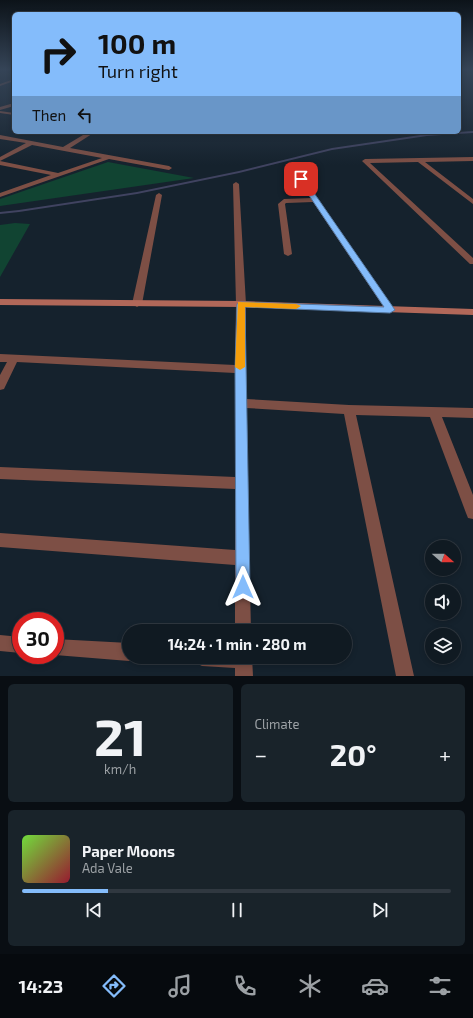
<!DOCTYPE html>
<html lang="en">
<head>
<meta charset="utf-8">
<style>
  body { margin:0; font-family:"Exo 2",sans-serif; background:#19232a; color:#f1f3f6; height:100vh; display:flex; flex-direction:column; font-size:15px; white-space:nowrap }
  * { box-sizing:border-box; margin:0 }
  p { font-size:13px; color:#9ca1a5 }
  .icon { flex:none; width:22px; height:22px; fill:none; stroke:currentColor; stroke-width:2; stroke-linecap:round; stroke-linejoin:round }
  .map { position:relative; height:676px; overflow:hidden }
  .sheet { display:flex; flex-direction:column; gap:8px; padding:8px; background:#090e13; flex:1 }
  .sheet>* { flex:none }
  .guide { position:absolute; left:12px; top:12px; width:449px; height:122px; border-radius:6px; box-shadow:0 2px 6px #0003,0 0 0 1px #303840; background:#84bcfb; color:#111; overflow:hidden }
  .needle { width:26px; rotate:110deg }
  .fabs { position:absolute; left:425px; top:540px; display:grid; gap:8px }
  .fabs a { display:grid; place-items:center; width:36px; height:36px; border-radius:50%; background:#101a22; box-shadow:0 2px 6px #0003,0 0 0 1px #303840; font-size:20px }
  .speed { position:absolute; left:12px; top:612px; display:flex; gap:8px; font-size:20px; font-weight:700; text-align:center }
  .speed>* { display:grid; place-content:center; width:52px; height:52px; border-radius:50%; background:#101a22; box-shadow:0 2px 6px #0003,0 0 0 1px #303840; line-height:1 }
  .speed .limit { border:6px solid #d22; background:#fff; color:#111 }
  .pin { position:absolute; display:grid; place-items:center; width:34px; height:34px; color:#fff; margin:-17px; border-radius:8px; box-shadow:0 2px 6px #0006 }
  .me { position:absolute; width:44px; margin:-22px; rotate:0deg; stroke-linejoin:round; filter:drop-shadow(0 0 3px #0008) }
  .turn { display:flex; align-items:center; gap:14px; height:84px; padding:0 20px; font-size:18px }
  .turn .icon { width:52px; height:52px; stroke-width:2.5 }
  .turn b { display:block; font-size:28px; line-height:34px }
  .then { display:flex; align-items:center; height:38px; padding:0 20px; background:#0003; gap:8px; font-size:15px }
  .big { font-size:30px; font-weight:700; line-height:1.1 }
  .sheet .tile { flex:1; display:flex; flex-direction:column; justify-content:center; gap:6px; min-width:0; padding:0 14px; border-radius:6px; background:#19232a }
  .sheet .dial { align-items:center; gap:0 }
  .dial b { font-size:52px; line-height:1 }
  .song { display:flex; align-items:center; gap:12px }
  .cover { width:48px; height:48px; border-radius:6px; background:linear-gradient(135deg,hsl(100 70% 55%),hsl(350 70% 35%)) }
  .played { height:4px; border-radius:2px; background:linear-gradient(90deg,#84bcfb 20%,#303840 20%) }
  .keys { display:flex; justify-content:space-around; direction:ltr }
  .heat { display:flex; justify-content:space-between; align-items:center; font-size:22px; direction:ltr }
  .sheet .tiles { flex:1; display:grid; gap:8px; grid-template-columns:1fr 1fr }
  .tile:last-child { grid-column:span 2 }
  .trip { position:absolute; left:122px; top:624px; width:230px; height:40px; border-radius:20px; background:#101a22; box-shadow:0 2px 6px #0003,0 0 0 1px #303840; font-weight:700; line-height:40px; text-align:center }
  .tabs { display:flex; height:64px; justify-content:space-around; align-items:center; background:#060a0e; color:#9ca1a5 }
  .tabs .icon { width:28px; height:28px }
  .tabs .current { color:#84bcfb }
  .tabs b { font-size:18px; color:#f1f3f6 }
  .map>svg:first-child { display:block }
</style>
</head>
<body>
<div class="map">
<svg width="473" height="676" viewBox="0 0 473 676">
  <rect width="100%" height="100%" fill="#15222d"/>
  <path fill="#114432" d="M 108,162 L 194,178 L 0,206 L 0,199 Z
    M 15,223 L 30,224 L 0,277 L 0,225 Z"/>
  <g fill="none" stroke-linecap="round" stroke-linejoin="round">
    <path fill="#404360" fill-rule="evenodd" d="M 473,131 L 473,133 L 427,136 L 332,150 L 239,173 L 137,194 L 19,212 L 0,214 L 0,212 L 19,210 L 137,192 L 239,171 L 332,148 L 427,134 Z"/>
    <path fill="#7d4f45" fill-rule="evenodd" d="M 14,79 L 14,81 L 0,86 L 0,84 Z
      M 14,103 L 14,106 L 0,110 L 0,107 Z
      M 0,111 L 14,113 L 14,115 L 0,113 Z
      M 88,132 L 95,132 L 70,148 L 169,166 L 172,168 L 169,170 L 109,159 L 0,197 L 0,193 L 51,175 L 0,165 L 0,161 L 58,173 L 102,158 L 32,145 L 0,161 L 0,157 L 26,143 L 0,139 L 0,135 L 63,147 Z
      M 473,157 L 473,161 L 425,162 L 473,199 L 473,204 L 418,162 L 370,163 L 473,258 L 473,264 L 470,264 L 362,161 L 365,159 Z
      M 301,177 L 303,178 L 393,308 L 395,310 L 393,312 L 387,312 L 313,202 L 286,203 L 285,204 L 292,254 L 288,256 L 284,254 L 278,204 L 284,199 L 311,198 L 298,179 Z
      M 236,182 L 239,184 L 246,304 L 246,399 L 349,405 L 473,408 L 473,418 L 442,417 L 473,495 L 473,519 L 468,518 L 466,513 L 430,417 L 356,415 L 414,676 L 396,676 L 344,414 L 246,408 L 251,631 L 235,631 L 235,565 L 0,547 L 0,533 L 235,550 L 235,489 L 0,479 L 0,467 L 235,477 L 235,373 L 17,362 L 4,389 L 0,390 L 0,375 L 7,362 L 0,362 L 0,354 L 235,365 L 236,304 L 233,184 Z
      M 159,193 L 162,195 L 142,304 L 137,307 L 132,304 L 156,195 Z
      M 0,635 L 21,637 L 21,653 L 0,651 Z
      M 55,639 L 129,643 L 129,657 L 135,657 L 129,661 L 55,655 Z
      M 193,657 L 252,657 L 253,676 L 235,676 L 235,668 L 202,666 L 196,663 Z"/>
    <path fill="#b16859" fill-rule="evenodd" d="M 0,299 L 241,301 L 473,309 L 473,315 L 241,307 L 0,305 Z"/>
  </g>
  <linearGradient id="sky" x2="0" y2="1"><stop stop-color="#0c1319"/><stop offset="0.42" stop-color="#354457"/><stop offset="1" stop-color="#354457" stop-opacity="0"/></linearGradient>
  <rect width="473" height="165" fill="url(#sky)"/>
  <path fill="#84bcfb" stroke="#567aa3" d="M 299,177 L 303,177 L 395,310 L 390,313 L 245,307 L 250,587 L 248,592 L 243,594 L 238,592 L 236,587 L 235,369 L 237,304 L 241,302 L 384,307 L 298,179 Z"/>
  <path fill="#f59e0b" d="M 238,302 L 296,304 L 301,306 L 296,309 L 245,307 L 245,367 L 240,370 L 235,367 Z"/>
</svg>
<div class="fabs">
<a><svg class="needle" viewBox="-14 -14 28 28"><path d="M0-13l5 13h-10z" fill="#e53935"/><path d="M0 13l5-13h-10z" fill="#9ca1a5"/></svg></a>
<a><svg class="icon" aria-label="sound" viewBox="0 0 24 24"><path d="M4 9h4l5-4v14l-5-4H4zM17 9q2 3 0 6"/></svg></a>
<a><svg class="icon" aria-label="layers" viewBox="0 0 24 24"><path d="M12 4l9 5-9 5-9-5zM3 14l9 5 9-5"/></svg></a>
</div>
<div class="speed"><div class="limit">30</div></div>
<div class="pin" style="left:301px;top:179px;background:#d93025"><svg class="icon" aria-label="arrive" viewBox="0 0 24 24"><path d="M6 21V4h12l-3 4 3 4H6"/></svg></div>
<svg class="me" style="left:243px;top:587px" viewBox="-20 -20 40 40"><path d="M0-17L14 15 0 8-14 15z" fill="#84bcfb" stroke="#fff" stroke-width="4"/></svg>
<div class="trip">14:24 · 1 min · 280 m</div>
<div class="guide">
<div class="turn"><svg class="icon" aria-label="right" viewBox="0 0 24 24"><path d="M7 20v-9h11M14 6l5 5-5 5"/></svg><div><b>100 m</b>Turn right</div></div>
<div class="then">Then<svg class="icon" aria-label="left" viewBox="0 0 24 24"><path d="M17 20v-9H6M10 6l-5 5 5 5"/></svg></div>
</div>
</div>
<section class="sheet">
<div class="tiles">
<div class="tile dial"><b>21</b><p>km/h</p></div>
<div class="tile"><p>Climate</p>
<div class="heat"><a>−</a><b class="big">20°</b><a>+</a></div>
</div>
<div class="tile">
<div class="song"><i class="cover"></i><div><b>Paper Moons</b><p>Ada Vale</p></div></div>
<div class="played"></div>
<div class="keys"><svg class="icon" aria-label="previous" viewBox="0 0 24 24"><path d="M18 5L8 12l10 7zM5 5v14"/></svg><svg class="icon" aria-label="pause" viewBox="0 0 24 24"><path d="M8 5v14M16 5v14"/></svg><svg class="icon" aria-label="next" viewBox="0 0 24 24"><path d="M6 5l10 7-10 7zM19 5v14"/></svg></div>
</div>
</div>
</section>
<nav class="tabs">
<b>14:23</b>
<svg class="icon current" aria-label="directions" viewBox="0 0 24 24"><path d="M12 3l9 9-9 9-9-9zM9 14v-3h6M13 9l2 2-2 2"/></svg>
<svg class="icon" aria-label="music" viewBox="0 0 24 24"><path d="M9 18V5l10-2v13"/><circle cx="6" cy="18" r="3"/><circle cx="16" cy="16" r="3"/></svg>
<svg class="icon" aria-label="phone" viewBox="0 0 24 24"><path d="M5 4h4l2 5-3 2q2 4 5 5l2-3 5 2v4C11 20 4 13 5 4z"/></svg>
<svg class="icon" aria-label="climate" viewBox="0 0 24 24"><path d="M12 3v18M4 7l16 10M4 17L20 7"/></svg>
<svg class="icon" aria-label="car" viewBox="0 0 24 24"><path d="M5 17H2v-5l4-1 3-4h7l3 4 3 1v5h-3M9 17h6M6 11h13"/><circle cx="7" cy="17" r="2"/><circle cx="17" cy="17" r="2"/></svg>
<svg class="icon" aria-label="filters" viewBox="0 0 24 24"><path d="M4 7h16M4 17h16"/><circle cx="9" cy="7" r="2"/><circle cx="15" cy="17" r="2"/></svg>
</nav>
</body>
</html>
